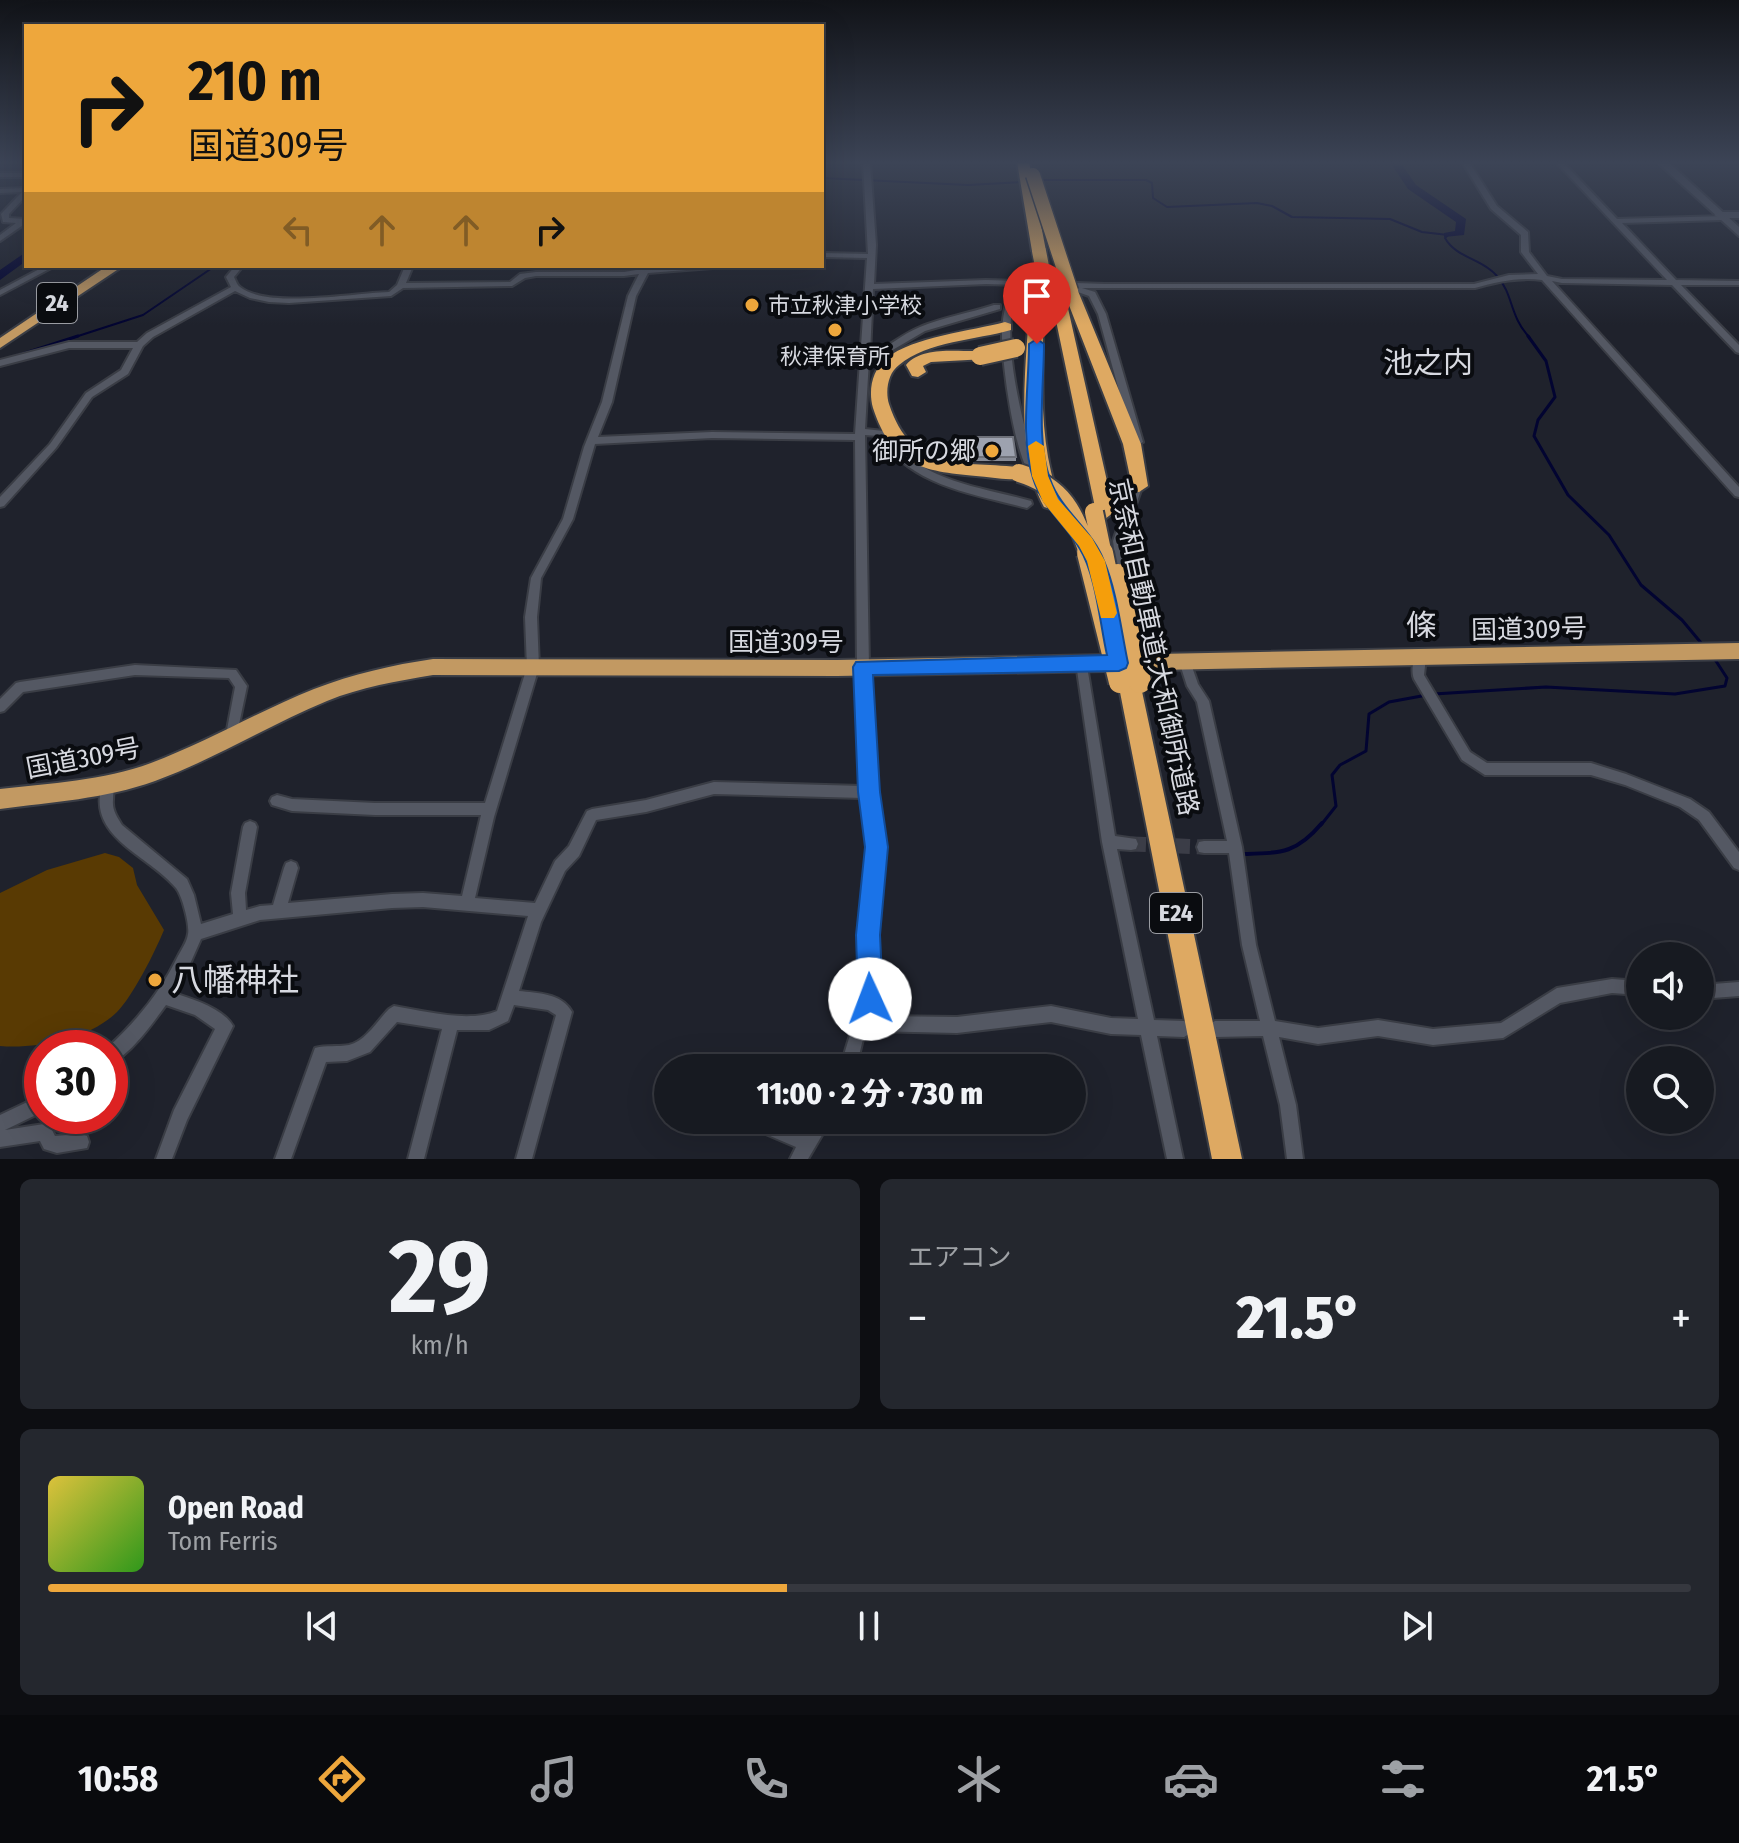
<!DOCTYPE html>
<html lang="ja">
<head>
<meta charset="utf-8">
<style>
  body { margin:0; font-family:"Fira Sans Condensed","Noto Sans JP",sans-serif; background:#24272e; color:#f1f3f6; height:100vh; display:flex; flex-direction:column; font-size:30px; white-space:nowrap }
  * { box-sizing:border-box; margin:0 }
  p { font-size:26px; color:#9ea1a5 }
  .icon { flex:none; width:44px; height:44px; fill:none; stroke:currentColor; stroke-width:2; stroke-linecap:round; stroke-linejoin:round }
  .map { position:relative; height:1159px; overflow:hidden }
  .sheet { display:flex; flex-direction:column; gap:20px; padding:20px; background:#0d0e12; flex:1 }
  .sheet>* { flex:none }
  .guide { position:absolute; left:24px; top:24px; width:800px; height:244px; border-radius:0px; box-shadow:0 8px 32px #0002,0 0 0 2px #36383f; background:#eea73c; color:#111; overflow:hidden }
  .tools { position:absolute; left:1626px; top:942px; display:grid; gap:16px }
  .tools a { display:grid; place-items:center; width:88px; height:88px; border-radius:50%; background:#171a21; box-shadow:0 8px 32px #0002,0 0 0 2px #36383f; font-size:40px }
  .speed { position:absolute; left:24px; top:1030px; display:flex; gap:16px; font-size:40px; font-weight:700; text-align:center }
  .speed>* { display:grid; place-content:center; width:104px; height:104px; border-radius:50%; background:#171a21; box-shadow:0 8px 32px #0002,0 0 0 2px #36383f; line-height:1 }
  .speed .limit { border:12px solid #d22; background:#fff; color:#111 }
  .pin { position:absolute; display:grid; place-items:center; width:68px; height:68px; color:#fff; margin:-82px -34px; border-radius:50% 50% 50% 0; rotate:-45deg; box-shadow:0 0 8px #0007 }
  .pin .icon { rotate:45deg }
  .me { position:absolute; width:88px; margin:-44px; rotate:358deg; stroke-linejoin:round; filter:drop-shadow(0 0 6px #0008) }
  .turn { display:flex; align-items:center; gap:28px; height:168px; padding:0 32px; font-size:36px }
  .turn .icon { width:104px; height:104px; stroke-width:2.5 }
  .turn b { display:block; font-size:56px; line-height:68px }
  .lanes { display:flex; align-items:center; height:76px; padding:0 32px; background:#0003; justify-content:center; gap:40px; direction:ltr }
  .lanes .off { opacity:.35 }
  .big { font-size:60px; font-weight:800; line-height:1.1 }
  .sheet .widget { flex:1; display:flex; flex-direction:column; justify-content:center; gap:12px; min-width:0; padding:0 28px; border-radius:12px; background:#24272e }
  .sheet .dial { align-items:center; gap:0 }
  .dial b { font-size:104px; line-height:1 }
  .song { display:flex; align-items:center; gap:24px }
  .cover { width:96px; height:96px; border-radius:12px; background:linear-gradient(135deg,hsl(50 70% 55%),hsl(110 70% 35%)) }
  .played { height:8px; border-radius:4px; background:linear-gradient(90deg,#eea73c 45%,#36383f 45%) }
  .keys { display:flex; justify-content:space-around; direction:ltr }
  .heat { display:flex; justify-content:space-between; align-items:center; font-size:44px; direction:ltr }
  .sheet .tiles { flex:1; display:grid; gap:20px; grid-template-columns:1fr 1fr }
  .widget:last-child { grid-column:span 2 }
  .trip { position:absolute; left:654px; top:1054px; width:432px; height:80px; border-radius:40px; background:#171a21; box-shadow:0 8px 32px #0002,0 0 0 2px #36383f; font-weight:800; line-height:80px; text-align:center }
  .menu { display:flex; height:128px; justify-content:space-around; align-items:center; background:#090a0d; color:#9ea1a5 }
  .menu .icon { width:56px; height:56px }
  .menu .on { color:#eea73c }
  .menu b { font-size:36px; color:#f1f3f6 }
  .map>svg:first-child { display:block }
</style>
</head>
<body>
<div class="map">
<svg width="1739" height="1159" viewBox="0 0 1739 1159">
  <rect width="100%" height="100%" fill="#1f222c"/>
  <path fill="#593a03" d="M 105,853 L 119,857 L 133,868 L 137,885 L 164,930 C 155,952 133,996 117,1012 C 90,1039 36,1049 0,1046 L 0,893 L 47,870 Z"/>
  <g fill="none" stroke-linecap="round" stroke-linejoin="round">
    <path stroke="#020431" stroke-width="2" d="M 822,178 L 968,185 L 1022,182
      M 1041,180 L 1146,180 L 1152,183 L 1153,198 L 1167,207 L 1257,203 L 1272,206 L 1292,217 L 1390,219 L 1422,232 L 1448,235 L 1445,238 C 1456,258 1483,259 1497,276 C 1514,295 1509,316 1530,338
      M 72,338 L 143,315 L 215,266"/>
    <path stroke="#020431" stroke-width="3" d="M 1528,336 L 1546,361 L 1555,397 L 1538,420 L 1534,436 L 1568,495 L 1609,535 L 1641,585 L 1682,620 L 1702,644
      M 0,361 L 78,336
      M 1434,694 L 1546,687 L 1675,694 L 1725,686 L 1727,678 L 1714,658
      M 1321,825 L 1336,806 L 1332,775 L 1340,765 L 1366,751 L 1369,714 L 1389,702 L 1427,695"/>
    <path stroke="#020431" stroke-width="4" d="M 1242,854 C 1281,853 1296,854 1322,823"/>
    <path fill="#020431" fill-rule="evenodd" d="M 1390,162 L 1400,162 L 1416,185 L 1466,219 L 1464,235 L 1444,237 L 1444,233 L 1455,231 L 1456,222 L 1408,189 Z
      M 26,252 L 26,261 L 0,280 L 0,270 Z"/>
    <path stroke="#3b3d47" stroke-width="15" stroke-dasharray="15 7" stroke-linecap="butt" d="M 1131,844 L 1204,847"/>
    <defs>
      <path id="minor" d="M 863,162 L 870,162 L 876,245 L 874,284 L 986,280 L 1105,284 L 1474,284 L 1509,275 L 1538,274 L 1521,252 L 1521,235 L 1491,209 L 1462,162 L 1469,162 L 1497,206 L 1528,232 L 1529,252 L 1547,276 L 1562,279 L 1667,280 L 1556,162 L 1563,162 L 1617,219 L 1725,216 L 1725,220 L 1722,220 L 1622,223 L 1676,280 L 1739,281 L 1739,285 L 1681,285 L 1739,345 L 1739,353 L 1736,352 L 1672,285 L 1562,283 L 1552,281 L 1739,487 L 1739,497 L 1735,496 L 1542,280 C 1518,277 1498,282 1475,288 L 1082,288 L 1095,292 L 1106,314 L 1143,442 L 1138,445 L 1133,442 L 1098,314 L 1089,296 L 1075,291 L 1075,287 L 986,284 L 873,289 L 870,354 C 888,348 902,334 920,327 C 944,317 970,313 994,305 L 1000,305 L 1000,309 L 925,331 L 884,355 L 869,359 L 865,429 L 884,431 C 922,483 974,485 1031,501 L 1032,504 L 1027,508 C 970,493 914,487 878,436 L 865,435 L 869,667 L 876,792 L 884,847 L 875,935 L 877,1016 L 957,1017 L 1051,1006 L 1111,1018 L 1138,1019 L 1102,842 L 1076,663 L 1078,660 L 1082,658 L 1086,660 L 1115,836 L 1136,839 L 1138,844 L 1136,849 L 1131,850 L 1117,849 L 1154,1020 L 1184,1021 L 1189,1024 L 1192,1029 L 1189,1034 L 1184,1037 L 1157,1036 L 1183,1159 L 1167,1159 L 1141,1035 L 1111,1034 L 1051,1022 L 957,1033 L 871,1031 L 864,1035 L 856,1068 L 840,1068 L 853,1025 L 861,1019 L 861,935 L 870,847 L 863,798 L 714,794 L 646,812 L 596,820 L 579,856 L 565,871 L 541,922 L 519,991 C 537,993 562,993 572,1012 L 532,1159 L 516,1159 L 556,1015 L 548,1010 L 514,1005 L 508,1021 L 489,1030 L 457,1030 L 424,1159 L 408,1159 L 442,1029 L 397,1022 L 370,1052 L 347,1061 L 326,1062 L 291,1159 L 275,1159 L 315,1048 C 326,1045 338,1047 349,1045 C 366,1041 377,1021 389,1009 L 394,1006 C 424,1011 469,1023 497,1011 L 528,916 L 423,907 L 392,908 L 260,920 L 201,939 L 186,973 L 174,993 C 192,999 223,1008 233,1026 L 187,1120 L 172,1159 L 156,1159 L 174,1110 L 215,1029 L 195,1015 L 166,1005 C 152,1024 131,1054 110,1064 L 110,1048 L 107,1048 C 136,1022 161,991 178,956 C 181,950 187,942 188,934 C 190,925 182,895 176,888 C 148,854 82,836 104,780 L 109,778 L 114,780 C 115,787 113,792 113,800 C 112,810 117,817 122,825 L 187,879 L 194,895 L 201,924 L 233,914 L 231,893 L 243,827 L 245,823 L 250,821 L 255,823 L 257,827 L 245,893 L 246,910 L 260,906 L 273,905 L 284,868 L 286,863 L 291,861 L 296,863 L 298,868 L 288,903 L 392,894 L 423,893 L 462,896 L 481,815 L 375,815 L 292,811 L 272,805 L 270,801 L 272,797 L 277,795 L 292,799 L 375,803 L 485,803 L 527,667 L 525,617 L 531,578 L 563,519 L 584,447 L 602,402 L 628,296 L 639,274 L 624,276 L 536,276 L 525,278 L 512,286 L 403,288 L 391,296 L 289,303 L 269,302 L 250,298 L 235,291 L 153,337 L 143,346 L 128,374 L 92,397 L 56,448 L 4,506 L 0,507 L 0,497 L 50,444 L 86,393 L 121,370 L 133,348 L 69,348 L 0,366 L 0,360 L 69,342 L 137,342 L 147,333 L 231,287 L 226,277 L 235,266 L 243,266 L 234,277 C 236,281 237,285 240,287 C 268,309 354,293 389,292 L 397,285 L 405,266 L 413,266 L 406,283 L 510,282 L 520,274 L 536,272 L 624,272 L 642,269 L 643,266 L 716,266 L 712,268 L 648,273 L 636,296 L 612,402 L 598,437 L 712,432 L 855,434 L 867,258 L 822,257 L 822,253 L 868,254 ZM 712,438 L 855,440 L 857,667 L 862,786 L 714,782 L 646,800 L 592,809 L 587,811 L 569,846 L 555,861 L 535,903 L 475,898 L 494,817 L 539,667 L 537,617 L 541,578 L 573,519 L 595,444 Z
        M 0,173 L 26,173 L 26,177 L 0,177 Z
        M 26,188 L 26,196 L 9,214 L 9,218 L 26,219 L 26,223 L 0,241 L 0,235 L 16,223 L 3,222 L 1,214 L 22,192 L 0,193 L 0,189 Z
        M 45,266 L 55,266 L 0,295 L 0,290 Z
        M 1027,287 L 1037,287 L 1041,289 C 1035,292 1024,290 1019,296 C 995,324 1027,445 1040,477 L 1035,480 C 1015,467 1001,357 1002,331 C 1003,319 1004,304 1011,295 C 1015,289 1021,288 1027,287 Z
        M 1140,475 L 1145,479 L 1123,541 L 1128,578 L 1127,581 L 1119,581 L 1118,578 L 1113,541 L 1135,479 Z
        M 1046,491 L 1050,492 L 1077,525 L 1078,528 L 1077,531 L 1069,531 L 1042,498 L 1041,495 Z
        M 1420,652 L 1424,654 L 1426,657 L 1424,675 L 1470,752 L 1487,763 L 1591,763 L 1626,774 L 1690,799 L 1709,812 L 1739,852 L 1739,870 L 1734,868 L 1699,820 L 1680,807 L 1625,785 L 1591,775 L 1485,775 L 1462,760 L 1414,679 C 1411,672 1413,660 1416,654 Z
        M 1185,656 L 1189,658 L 1198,684 L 1209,701 L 1242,847 L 1256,945 L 1275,1021 L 1318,1028 L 1378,1020 L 1433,1029 L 1501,1023 L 1557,988 L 1612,979 L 1640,981 L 1640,995 L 1612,993 L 1560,1003 L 1503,1038 L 1433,1045 L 1378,1036 L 1318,1044 L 1279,1037 L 1296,1105 L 1303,1159 L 1287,1159 L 1280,1105 L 1263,1036 L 1215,1037 L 1210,1034 L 1207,1029 L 1210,1024 L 1215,1021 L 1260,1021 L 1242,945 L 1229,853 L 1204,853 L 1199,852 L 1197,847 L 1199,842 L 1204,841 L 1227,841 L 1197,702 L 1187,686 L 1179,661 L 1181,658 Z
        M 135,665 L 236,670 L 247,686 L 236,739 L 232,740 L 228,739 L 226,735 L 235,687 L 229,678 L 135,675 L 23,692 L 4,711 L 0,712 L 0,699 L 16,683 L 20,682 Z
        M 1739,982 L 1739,996 L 1700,999 L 1700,985 Z
        M 42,1095 L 42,1112 L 5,1130 L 44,1124 L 50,1126 L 55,1136 L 81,1134 L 87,1136 L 89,1142 L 87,1148 L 57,1153 L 44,1149 L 40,1141 L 0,1147 L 0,1115 Z
        M 745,1120 L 772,1120 L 805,1134 L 814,1120 L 831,1120 L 808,1159 L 790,1159 L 796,1147 L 747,1126 Z"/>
      <path id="tertiary" d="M 1739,212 L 1739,218 L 1719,218 L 1714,215 L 1719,212 Z"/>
      <path id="secondary" d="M 1657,162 L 1668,162 L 1739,227 L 1739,236 Z"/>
      <path id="trunk" d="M 107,266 L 123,266 L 0,348 L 0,338 Z
        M 1739,643 L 1739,659 L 837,676 L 433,675 C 397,681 361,687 327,701 C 269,725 215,759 155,781 C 105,799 52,802 0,809 L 0,789 C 50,783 103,781 151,763 C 207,742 259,711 314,689 C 353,674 392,665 433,659 L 837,660 Z"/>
      <path id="motorway" d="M 1017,162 L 1029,162 L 1046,251 L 1044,254 L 1039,255 L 1032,251 Z
        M 1037,287 L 1044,291 C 1044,362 1035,434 1060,502 L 1051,509 L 1044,507 C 1012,448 1028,356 1030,291 Z
        M 1071,287 L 1078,291 L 1141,444 L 1148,486 L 1139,492 L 1133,491 L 1123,444 L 1065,295 L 1114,512 L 1105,519 L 1096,512 L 1050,292 L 1052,289 L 1064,291 Z
        M 1005,322 L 1011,324 L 1011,330 C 976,340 928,341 899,365 C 888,373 885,391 889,404 C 912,473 957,461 1019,467 L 1028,473 L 1025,477 C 1011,482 992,477 976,476 C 922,471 892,466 873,408 C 868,390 872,370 887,358 C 912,337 972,331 1005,322 Z
        M 980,351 L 988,356 L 986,359 L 931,362 L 923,366 L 926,372 L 918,377 L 912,376 L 906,365 C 922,346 957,352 980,351 Z
        M 1129,673 L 1137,676 L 1140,682 L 1242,1159 L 1212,1159 L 1118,682 L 1121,676 Z"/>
    </defs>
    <use href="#minor" stroke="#3a3d45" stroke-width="4"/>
    <use href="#tertiary" stroke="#3a3d45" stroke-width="4"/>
    <use href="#secondary" stroke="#3a3d45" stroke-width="4"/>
    <use href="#trunk" stroke="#3a3d45" stroke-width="4"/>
    <use href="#motorway" stroke="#3a3d45" stroke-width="4"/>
    <use href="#minor" fill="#545863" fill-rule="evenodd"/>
    <use href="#tertiary" fill="#545863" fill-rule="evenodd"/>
    <use href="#secondary" fill="#545863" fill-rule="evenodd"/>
    <use href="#trunk" fill="#c29962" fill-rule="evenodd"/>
    <use href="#motorway" fill="#dea962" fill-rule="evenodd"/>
    <defs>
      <path id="motorway-bridge-far2" d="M 1033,175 L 1071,291
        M 1039,251 L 1047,292"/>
      <path id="motorway-bridge-far1" d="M 980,356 L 1016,348
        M 1019,473 C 1065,487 1074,513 1089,555
        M 1094,512 L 1103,555"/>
      <path id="motorway-bridge" d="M 1088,553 L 1120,682
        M 1102,553 L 1111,596
        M 1118,575 L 1140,682"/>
    </defs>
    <use href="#motorway-bridge-far2" stroke="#3a3d45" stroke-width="17" stroke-linecap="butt"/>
    <use href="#motorway-bridge-far1" stroke="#3a3d45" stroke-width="22" stroke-linecap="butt"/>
    <use href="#motorway-bridge" stroke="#3a3d45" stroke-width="26" stroke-linecap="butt"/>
    <use href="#motorway-bridge-far2" stroke="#dea962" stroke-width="14"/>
    <use href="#motorway-bridge-far1" stroke="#dea962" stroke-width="18"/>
    <use href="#motorway-bridge" stroke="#dea962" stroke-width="22"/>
  </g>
  <path fill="#878b96" d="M 970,437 L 1016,457 L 1016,461 L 972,461 Z"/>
  <path fill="#9da2af" stroke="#6e717a" stroke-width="2" d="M 970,437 L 1013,437 L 1016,457 L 972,457 Z"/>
  <linearGradient id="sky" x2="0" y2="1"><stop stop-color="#111318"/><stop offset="0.5" stop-color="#3c4456"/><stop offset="1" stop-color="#3c4456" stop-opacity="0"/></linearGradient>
  <rect width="1739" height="325" fill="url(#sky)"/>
  <path fill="#1a73e8" stroke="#114b97" stroke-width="2" d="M 1037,339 L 1044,344 C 1044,384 1036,442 1050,479 C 1061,511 1092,529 1104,561 C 1117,592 1121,630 1128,663 L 1126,668 L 1119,671 L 873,675 L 880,792 L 888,847 L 880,935 L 883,999 L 879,1008 L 870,1012 L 862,1008 L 858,999 L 856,935 L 865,847 L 858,792 L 853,667 L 856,662 L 1107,655 C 1100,624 1096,575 1080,549 C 1065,523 1042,508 1033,478 C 1020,437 1029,386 1029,344 Z"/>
  <path fill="#f59e0b" d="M 1036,441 L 1044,446 L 1048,476 L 1058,499 L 1092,538 L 1105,561 L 1117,613 L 1114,618 L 1101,618 L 1087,561 L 1079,546 L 1043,502 L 1032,476 L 1028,446 Z"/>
  <g fill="#eea73c" stroke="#0a0c10" stroke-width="3">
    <circle cx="752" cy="305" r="8"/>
    <circle cx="835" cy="330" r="8"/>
    <circle cx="992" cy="451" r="8"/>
    <circle cx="155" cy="980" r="8"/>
  </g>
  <g text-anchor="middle" stroke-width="8" stroke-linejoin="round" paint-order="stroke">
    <g font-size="22" fill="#d7d9e0" stroke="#0a0c10" text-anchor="start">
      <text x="768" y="313">市立秋津小学校</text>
      <text x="835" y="364" text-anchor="middle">秋津保育所</text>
    </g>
    <g fill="#0a0c10" stroke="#9a9ca2" stroke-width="2">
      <rect x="37" y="283" width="40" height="40" rx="6"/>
      <rect x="1150" y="893" width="52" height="40" rx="6"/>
    </g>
    <g font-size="24" font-weight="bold" fill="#d7d9e0">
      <text x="57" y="311">24</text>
      <text x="1176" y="921">E24</text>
    </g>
    <g font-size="26" fill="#d7d9e0" stroke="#0a0c10" text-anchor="end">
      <text x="976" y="460">御所の郷</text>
    </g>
    <g font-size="26" fill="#d7d9e0" stroke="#0a0c10">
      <text transform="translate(1529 629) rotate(-1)" y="9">国道309号</text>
      <text x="786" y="651">国道309号</text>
      <text transform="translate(1154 647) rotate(78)" y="9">京奈和自動車道;大和御所道路</text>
      <text transform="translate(83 758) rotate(-11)" y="9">国道309号</text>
    </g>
    <g font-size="30" fill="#d7d9e0" stroke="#0a0c10">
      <text x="1428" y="373">池之内</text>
      <text x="1421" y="636">條</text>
    </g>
    <g font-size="32" fill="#d7d9e0" stroke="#0a0c10" text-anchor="start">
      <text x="171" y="991">八幡神社</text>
    </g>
  </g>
</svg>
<div class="tools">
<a><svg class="icon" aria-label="sound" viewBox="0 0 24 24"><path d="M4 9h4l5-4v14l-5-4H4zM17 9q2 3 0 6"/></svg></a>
<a><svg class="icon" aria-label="search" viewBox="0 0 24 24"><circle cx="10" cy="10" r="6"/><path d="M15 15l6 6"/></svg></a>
</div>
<div class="speed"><div class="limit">30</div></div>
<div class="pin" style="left:1037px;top:344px;background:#d93025"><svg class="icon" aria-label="arrive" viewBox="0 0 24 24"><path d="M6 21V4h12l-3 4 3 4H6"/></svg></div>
<svg class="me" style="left:870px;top:999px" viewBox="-20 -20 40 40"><circle r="19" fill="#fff"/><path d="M0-13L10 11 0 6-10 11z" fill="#1a73e8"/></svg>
<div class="trip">11:00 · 2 分 · 730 m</div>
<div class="guide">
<div class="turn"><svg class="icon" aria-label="right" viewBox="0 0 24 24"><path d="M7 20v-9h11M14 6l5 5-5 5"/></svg><div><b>210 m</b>国道309号</div></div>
<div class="lanes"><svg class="icon off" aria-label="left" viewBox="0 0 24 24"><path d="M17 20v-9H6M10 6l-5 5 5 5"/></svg><svg class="icon off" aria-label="ahead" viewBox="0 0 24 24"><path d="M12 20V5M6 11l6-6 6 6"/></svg><svg class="icon off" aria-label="ahead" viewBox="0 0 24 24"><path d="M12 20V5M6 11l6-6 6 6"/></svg><svg class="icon" aria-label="right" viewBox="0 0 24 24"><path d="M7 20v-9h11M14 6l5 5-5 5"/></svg></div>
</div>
</div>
<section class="sheet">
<div class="tiles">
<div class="widget dial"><b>29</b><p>km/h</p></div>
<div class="widget"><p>エアコン</p>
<div class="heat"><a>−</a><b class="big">21.5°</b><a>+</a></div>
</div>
<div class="widget">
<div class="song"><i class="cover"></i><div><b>Open Road</b><p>Tom Ferris</p></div></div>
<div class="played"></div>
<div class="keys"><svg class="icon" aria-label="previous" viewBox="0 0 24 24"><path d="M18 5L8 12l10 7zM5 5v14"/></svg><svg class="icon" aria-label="pause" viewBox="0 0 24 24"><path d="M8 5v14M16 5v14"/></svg><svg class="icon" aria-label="next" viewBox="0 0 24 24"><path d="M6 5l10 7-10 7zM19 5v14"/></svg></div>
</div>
</div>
</section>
<nav class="menu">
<b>10:58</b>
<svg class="icon on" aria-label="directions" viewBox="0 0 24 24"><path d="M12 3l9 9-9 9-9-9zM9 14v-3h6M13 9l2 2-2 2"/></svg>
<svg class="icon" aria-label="music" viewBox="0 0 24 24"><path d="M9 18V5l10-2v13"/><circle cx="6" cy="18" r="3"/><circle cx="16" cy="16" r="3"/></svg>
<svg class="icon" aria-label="phone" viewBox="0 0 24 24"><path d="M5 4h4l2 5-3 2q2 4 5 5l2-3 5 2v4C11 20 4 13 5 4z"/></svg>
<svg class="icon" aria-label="climate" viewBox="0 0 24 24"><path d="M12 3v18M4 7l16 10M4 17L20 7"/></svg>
<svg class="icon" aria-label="car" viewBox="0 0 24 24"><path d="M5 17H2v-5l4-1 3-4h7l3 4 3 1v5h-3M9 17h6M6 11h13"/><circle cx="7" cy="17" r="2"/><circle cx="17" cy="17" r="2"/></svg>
<svg class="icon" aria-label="filters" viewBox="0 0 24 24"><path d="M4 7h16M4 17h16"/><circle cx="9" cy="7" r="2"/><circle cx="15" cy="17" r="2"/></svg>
<b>21.5°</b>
</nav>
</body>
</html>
